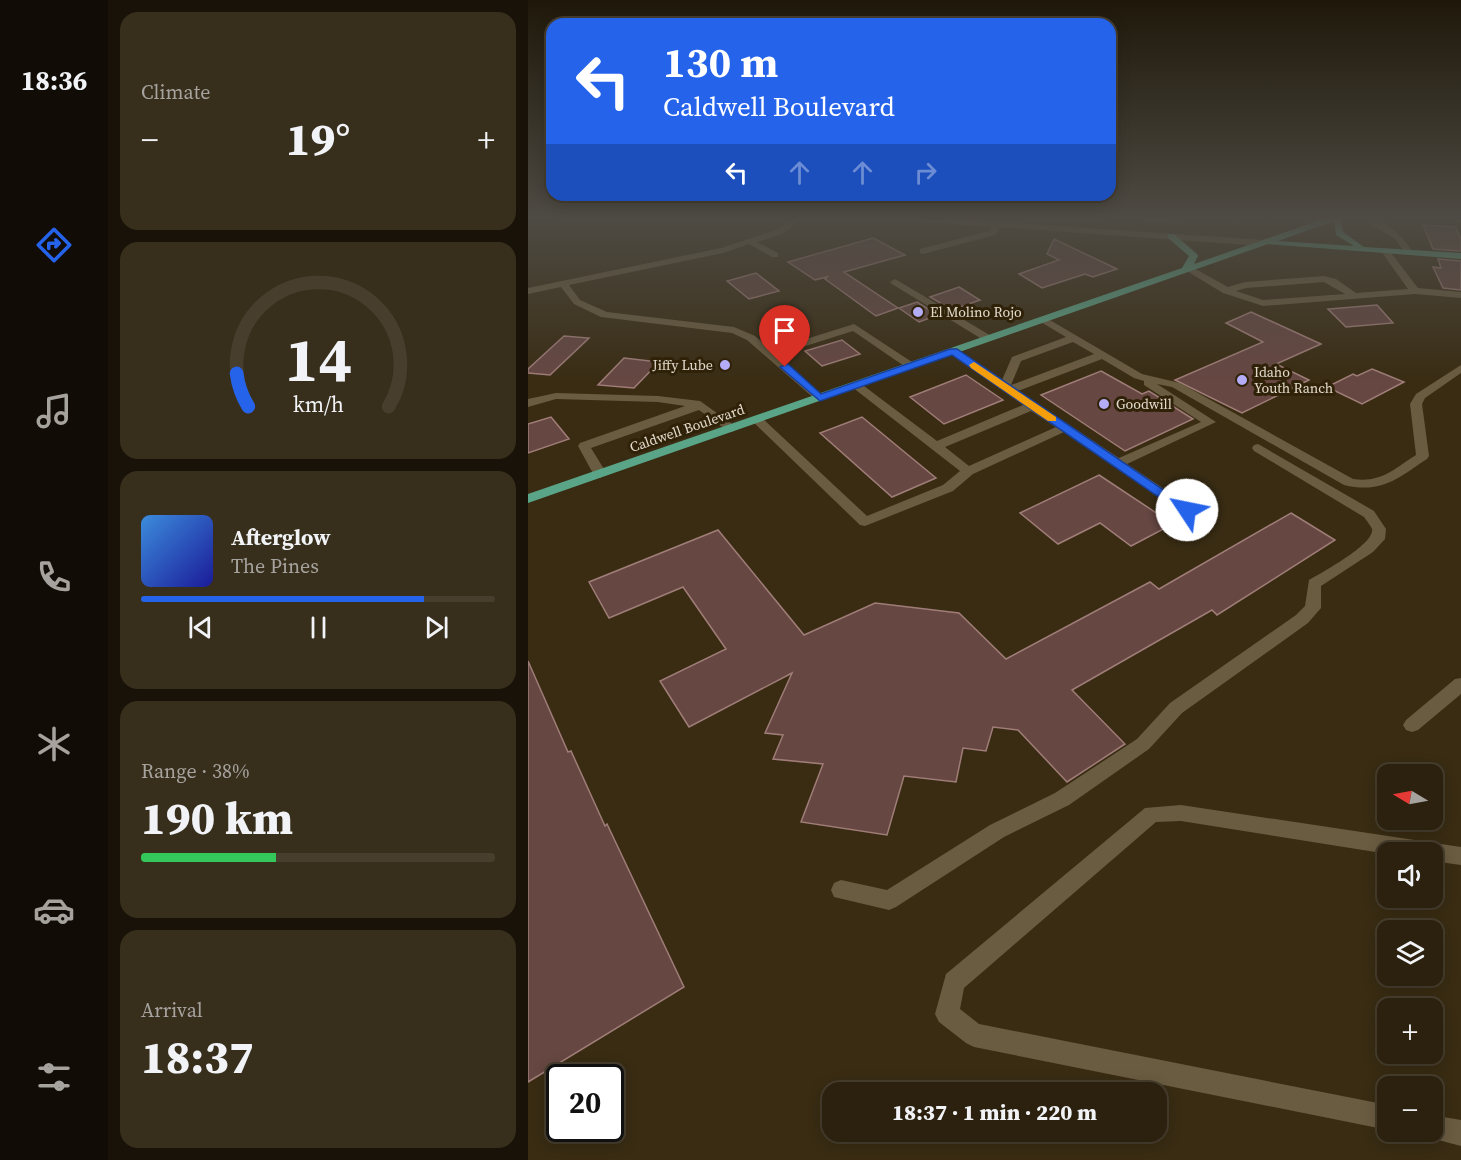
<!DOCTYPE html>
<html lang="en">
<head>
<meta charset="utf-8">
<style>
  body { margin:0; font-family:"Source Serif 4",serif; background:#372e1c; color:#f1f3f6; height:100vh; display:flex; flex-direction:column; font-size:22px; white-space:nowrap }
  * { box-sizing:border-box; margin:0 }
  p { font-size:20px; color:#a6a39e }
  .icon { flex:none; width:33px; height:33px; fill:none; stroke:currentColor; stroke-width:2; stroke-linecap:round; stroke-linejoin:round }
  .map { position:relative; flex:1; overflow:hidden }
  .sheet { display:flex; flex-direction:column; gap:12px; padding:12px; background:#181208; width:420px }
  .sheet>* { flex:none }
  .guide { position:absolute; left:18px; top:18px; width:570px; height:183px; border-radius:18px; box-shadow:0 3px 15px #0003,0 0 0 2px #473e2e; background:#2563eb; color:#fff; overflow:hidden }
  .needle { width:39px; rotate:280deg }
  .buttons { position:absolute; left:849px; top:764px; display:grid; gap:12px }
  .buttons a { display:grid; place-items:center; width:66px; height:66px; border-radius:12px; background:#2b210e; box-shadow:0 3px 15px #0003,0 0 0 2px #473e2e; font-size:30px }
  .speed { position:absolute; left:18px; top:1064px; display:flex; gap:12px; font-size:30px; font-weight:700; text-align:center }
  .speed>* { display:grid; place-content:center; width:78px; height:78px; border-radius:50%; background:#2b210e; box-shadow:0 3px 15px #0003,0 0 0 2px #473e2e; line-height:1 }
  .speed .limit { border:3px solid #111; border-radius:9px; background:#fff; color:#111 }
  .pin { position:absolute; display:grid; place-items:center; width:51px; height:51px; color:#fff; margin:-62px -26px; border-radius:50% 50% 50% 0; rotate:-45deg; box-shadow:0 0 6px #0007 }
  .pin .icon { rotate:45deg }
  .me { position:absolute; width:66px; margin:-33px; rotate:304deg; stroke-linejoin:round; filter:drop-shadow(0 0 4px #0008) }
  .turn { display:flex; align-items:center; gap:21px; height:126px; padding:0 18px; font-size:27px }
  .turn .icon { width:78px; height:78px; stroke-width:2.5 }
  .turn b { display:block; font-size:42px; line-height:51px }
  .lanes { display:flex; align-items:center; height:57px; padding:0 18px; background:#0003; justify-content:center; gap:30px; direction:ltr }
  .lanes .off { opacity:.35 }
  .big { font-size:45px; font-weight:800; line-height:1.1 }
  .sheet .card { flex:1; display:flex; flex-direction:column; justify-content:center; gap:9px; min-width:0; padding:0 21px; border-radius:18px; background:#372e1c }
  .sheet .dial { align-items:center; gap:0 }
  .dial svg { height:156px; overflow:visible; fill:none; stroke:#473e2e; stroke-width:7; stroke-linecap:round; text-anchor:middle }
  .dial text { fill:#f1f3f6; stroke:none }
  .song { display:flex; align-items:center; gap:18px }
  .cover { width:72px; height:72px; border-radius:9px; background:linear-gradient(135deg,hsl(210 70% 55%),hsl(240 70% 35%)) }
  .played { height:6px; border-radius:3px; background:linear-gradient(90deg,#2563eb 80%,#473e2e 80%) }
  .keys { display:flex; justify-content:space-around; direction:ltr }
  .heat { display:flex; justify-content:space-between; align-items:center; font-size:33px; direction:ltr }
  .charge { height:9px; border-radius:4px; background:linear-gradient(90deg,#34c759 38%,#473e2e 0) }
  .trip { position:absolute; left:294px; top:1082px; width:345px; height:60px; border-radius:18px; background:#2b210e; box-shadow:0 3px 15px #0003,0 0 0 2px #473e2e; font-weight:800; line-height:60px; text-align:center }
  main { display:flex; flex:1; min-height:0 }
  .tab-bar { display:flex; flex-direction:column; width:108px; justify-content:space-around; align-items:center; background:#110d06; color:#a6a39e }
  .tab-bar .icon { width:42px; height:42px }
  .tab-bar .on { color:#2563eb }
  .tab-bar b { font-size:27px; color:#f1f3f6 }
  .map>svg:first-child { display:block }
</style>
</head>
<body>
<main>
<nav class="tab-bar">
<b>18:36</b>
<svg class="icon on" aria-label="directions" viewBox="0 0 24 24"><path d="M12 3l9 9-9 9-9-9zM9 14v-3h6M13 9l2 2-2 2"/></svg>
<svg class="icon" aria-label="music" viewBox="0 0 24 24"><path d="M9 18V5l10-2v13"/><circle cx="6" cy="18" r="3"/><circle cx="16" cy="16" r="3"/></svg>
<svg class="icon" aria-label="phone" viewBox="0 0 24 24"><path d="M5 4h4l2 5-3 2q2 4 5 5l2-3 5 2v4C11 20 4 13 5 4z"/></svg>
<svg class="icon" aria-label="climate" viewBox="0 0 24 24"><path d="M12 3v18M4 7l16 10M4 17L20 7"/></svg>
<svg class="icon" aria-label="car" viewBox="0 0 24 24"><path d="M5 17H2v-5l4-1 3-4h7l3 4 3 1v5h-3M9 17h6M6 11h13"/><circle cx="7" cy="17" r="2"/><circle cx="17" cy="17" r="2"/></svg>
<svg class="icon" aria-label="filters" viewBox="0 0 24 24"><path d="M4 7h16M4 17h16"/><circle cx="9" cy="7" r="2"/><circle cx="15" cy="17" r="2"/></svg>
</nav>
<section class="sheet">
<div class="card"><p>Climate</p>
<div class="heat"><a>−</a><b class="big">19°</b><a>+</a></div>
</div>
<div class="card dial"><svg viewBox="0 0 100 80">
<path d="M14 69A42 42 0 1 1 86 69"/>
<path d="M14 69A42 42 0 0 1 8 52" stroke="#2563eb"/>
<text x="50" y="56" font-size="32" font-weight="700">14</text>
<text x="50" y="72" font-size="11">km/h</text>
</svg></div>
<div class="card">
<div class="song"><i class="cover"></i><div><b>Afterglow</b><p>The Pines</p></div></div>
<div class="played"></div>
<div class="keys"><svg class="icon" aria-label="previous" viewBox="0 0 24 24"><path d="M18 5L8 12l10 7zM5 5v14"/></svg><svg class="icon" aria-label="pause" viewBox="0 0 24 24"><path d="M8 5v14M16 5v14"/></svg><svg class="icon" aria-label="next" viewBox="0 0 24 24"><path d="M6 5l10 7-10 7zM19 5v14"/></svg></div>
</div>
<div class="card"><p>Range · 38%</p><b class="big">190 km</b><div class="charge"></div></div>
<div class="card"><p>Arrival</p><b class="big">18:37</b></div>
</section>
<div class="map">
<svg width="933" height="1160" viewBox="0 0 933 1160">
  <rect width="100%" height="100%" fill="#392c13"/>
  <path fill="#664742" stroke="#a07d78" stroke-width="1.5" d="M 895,225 L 927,227 L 933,239 L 933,251 L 905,249 Z
    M 345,238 L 377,255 L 316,272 L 370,308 L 348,316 L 297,279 L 299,277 L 287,280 L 260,262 Z
    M 526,239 L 589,269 L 565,277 L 557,274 L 514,288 L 491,274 L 531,260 L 519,254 Z
    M 910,259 L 933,261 L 933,290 L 915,288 L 905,267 L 913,268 Z
    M 228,273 L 251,291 L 221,299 L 199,281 Z
    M 431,287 L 452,300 L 424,310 L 402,297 Z
    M 389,302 L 410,315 L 391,322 L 371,308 Z
    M 849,305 L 865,323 L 818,327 L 800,309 Z
    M 723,312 L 793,344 L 748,364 L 781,380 L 714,413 L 647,380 L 735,342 L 698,323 Z
    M 36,336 L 61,338 L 22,375 L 0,373 L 0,369 Z
    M 314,340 L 332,354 L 294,366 L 277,351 Z
    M 96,358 L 131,362 L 106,388 L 70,385 Z
    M 844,369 L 876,382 L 834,404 L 799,387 L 825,374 L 829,376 Z
    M 573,371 L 614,394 L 621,391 L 665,419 L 597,451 L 513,395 Z
    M 438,375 L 475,400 L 416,424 L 382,397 Z
    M 23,417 L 41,439 L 0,453 L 0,424 Z
    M 334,417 L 408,478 L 364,497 L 292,433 Z
    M 571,475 L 645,524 L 603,546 L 572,523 L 530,544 L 492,513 Z
    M 763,513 L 807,540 L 689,615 L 684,610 L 544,690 L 597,744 L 539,782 L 490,730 L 465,727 L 458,751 L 435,748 L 428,782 L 376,776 L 359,835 L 273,822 L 295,764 L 245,759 L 255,735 L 237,733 L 264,673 L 161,727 L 132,681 L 198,649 L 155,587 L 81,618 L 61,582 L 190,530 L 276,635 L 347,603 L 431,613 L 478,659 L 622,582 L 631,589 Z
    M 0,661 L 40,752 L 43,751 L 77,826 L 79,824 L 156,987 L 0,1082 Z"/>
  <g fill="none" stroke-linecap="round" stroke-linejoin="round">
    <path fill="#6a5c41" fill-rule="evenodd" d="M 264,219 L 274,219 L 254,234 L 229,242 L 250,253 L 250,257 L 244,257 L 221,244 L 195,253 L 41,285 L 52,300 L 79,312 L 206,327 L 227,336 L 243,350 L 326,324 L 387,364 L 387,368 L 379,368 L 325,331 L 249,355 L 296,396 L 296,400 L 288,400 L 219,340 L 204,333 L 73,317 L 46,304 L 33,287 L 0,294 L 0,288 L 193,248 L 248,230 Z
      M 381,219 L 425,219 L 735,240 L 739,243 L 735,246 L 472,227 L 467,235 L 395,254 L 392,253 L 392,249 L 461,231 L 464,227 L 385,221 Z
      M 603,219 L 646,219 L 654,222 L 650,224 Z
      M 693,219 L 715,219 L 711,221 Z
      M 925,219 L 933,219 L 933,223 Z
      M 842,220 C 860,219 876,239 885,252 L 884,254 L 878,254 L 867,239 L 842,224 Z
      M 857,248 L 860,249 L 890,288 L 933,292 L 933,298 L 887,294 L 735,306 L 695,293 L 654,268 L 662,266 L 700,287 L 717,282 L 796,276 L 808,279 L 828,293 L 880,289 L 853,251 ZM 796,282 L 817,294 L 735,300 L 708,291 L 718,288 Z
      M 367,279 L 465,337 L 466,339 L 457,341 L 364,284 L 362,282 Z
      M 515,316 L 614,374 L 652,383 L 825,479 C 853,483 866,469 888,455 L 882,404 L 888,394 L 933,365 L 933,373 L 897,398 L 894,404 L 901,456 L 899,459 C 870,478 854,494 816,485 L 644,387 L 629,384 L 688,422 L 599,464 L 681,519 L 683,522 L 681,525 L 676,526 L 536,432 L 445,474 L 425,491 L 337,526 L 332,525 L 223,420 L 229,416 L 233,417 L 339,516 L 415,485 L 432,471 L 324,387 L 324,383 L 332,383 L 409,441 L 495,405 L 421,353 L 421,349 L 429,349 L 474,380 L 484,357 L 538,337 L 511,321 L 510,319 ZM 545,342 L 566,354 L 483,385 L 493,361 ZM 574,359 L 606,378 L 616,381 L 616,385 L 673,422 L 591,458 L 490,391 ZM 503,411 L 528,427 L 441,466 L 417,447 Z
      M 28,393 L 130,396 L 172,401 L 210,428 L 204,432 L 200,431 L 171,410 L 63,448 L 79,474 L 72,478 L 67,477 L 50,446 L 52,443 L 157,406 L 130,402 L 28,399 L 0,407 L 0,399 Z
      M 730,444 L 846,511 L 858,529 L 857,539 L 845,552 L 793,586 L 793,608 L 780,623 L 654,713 L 621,749 L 541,805 L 476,837 L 368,907 L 361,910 L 306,897 L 303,890 L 306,883 L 313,880 L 359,890 L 462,825 L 527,793 L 609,739 L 642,703 L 768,615 L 777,606 L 781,580 C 793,573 847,544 844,529 C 843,526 838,520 836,517 L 726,451 L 724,448 L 726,445 Z
      M 933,678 L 933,694 L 890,730 L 884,732 L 878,730 L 875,725 L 878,720 L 927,679 Z
      M 653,805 L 933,847 L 933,865 L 904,861 L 904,852 L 860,854 L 653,821 L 628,822 L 436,988 L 432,1009 L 451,1024 L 860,1105 L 860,1130 L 446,1047 L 438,1043 L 411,1022 L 407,1014 L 418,974 L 617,808 Z
      M 904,1115 L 933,1120 L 933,1146 L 895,1136 L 893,1131 L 904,1131 Z"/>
    <path fill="#5aa587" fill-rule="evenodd" d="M 795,219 L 814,219 L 815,232 L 836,247 L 933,253 L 933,259 L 740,244 L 0,503 L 0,494 L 654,268 L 661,256 L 640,238 L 640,234 L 646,234 L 669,254 L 670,256 L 666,264 ZM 806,221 L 808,235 L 826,246 L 750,241 Z"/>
  </g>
  <linearGradient id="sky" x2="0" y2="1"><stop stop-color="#1f180a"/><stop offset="0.57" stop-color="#4e4b44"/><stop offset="1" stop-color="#4e4b44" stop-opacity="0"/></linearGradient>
  <rect width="933" height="382" fill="url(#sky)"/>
  <path fill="#2563eb" stroke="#184099" stroke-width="1.5" d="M 422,349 L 429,349 L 665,510 L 659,514 L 654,513 L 424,355 L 292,401 L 252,367 L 260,364 L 293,394 Z"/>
  <path fill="#f59e0b" d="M 446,362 L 528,417 L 528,421 L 520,421 L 443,368 L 441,365 Z"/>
  <g fill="#b5acf8" stroke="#2f2208" stroke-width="2">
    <circle cx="390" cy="312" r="6"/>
    <circle cx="197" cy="365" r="6"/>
    <circle cx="714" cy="380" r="6"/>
    <circle cx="576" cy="404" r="6"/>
  </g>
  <g text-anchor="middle" stroke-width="6" stroke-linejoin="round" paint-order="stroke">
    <g font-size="14" fill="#e3dbcc" stroke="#2f2208" text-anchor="start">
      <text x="402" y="317">El Molino Rojo</text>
      <text x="185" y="370" text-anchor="end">Jiffy Lube</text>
      <text x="726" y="377">Idaho<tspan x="726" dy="16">Youth Ranch</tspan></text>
      <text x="588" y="409">Goodwill</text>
    </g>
    <g font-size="14" fill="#e3dbcc" stroke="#2f2208">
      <text transform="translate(159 428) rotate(-19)" y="5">Caldwell Boulevard</text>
    </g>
  </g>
</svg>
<div class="buttons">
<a><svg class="needle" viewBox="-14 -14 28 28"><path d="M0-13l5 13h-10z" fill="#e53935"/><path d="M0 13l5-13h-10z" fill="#a6a39e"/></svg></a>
<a><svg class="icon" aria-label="sound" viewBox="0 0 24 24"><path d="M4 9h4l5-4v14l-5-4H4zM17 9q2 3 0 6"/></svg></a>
<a><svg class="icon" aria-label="layers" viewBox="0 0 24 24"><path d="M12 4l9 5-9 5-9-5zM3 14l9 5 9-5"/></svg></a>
<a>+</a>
<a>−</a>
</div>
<div class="speed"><div class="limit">20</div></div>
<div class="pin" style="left:257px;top:367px;background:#d93025"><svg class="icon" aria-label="arrive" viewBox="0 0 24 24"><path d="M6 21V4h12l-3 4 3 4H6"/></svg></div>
<svg class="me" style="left:659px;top:510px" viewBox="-20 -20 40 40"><circle r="19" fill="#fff"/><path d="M0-13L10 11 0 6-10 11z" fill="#2563eb"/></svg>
<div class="trip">18:37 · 1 min · 220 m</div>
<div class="guide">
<div class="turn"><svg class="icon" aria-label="left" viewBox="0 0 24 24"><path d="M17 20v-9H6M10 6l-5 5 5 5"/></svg><div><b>130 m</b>Caldwell Boulevard</div></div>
<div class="lanes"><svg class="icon" aria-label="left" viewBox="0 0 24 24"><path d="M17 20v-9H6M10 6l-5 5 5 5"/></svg><svg class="icon off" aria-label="ahead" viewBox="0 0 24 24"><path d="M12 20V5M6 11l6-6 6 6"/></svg><svg class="icon off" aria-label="ahead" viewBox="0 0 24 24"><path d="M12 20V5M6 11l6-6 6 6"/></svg><svg class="icon off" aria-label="right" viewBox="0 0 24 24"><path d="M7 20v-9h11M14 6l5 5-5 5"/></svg></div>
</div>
</div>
</main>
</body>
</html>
